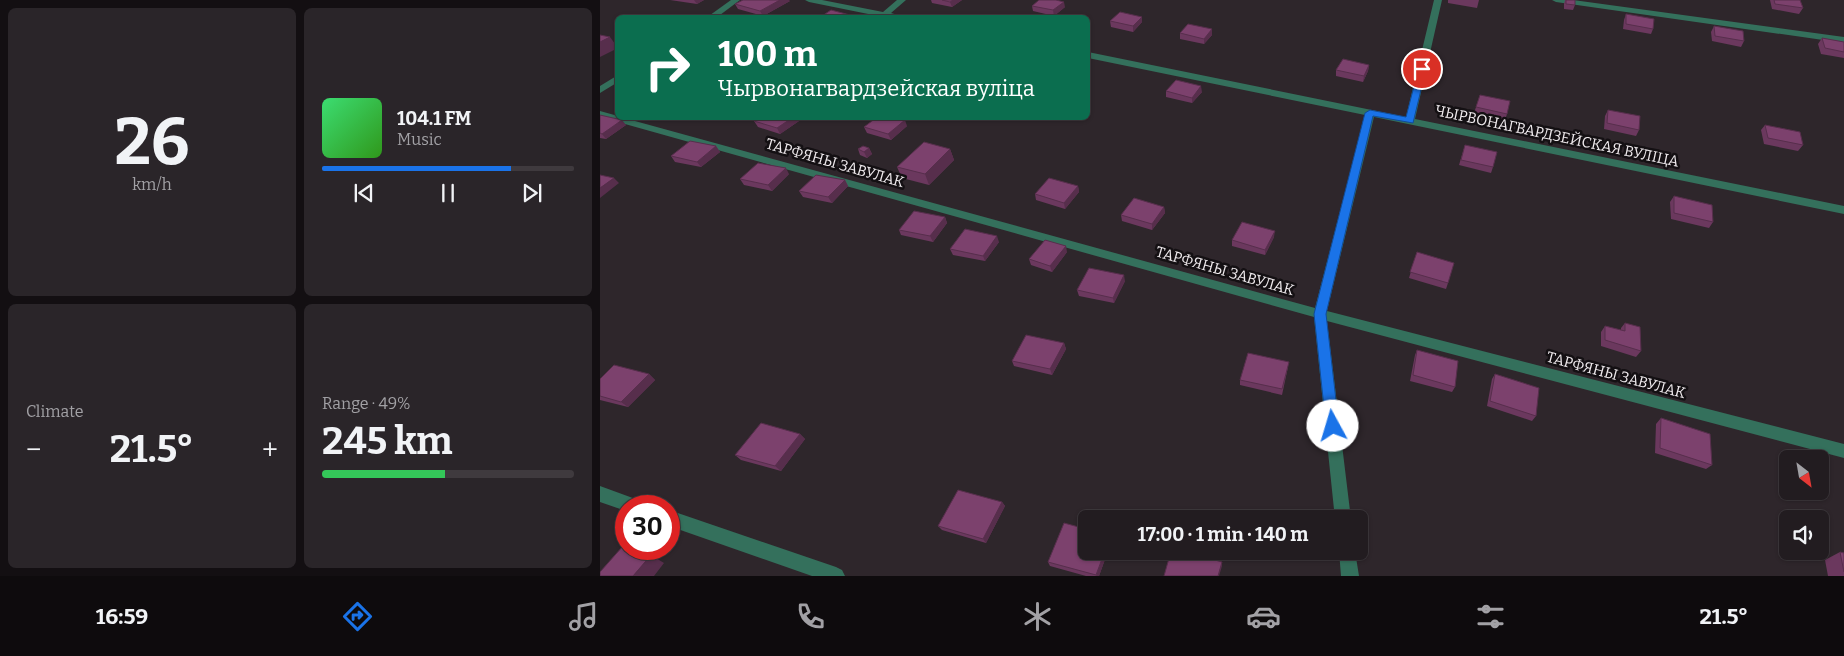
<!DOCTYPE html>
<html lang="en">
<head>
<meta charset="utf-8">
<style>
  body { margin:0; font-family:Bitter,serif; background:#2a2529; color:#f1f3f6; height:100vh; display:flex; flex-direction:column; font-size:19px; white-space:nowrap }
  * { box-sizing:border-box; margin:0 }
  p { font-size:16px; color:#a2a1a5 }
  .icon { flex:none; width:28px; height:28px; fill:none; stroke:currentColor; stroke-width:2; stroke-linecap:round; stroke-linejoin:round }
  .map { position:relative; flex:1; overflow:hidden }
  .panel { display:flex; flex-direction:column; gap:8px; padding:8px; background:#130f12; width:600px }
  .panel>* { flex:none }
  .top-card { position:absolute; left:15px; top:15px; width:475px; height:105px; border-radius:8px; box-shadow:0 1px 4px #0004,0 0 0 1px #3f3a3e; background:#0b6e4f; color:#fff; overflow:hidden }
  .needle { width:32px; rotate:149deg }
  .controls { position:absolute; left:1179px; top:450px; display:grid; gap:10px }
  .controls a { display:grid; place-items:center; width:50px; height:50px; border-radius:8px; background:#221c20; box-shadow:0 1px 4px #0004,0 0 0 1px #3f3a3e; font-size:25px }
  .speed { position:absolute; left:15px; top:495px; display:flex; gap:10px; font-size:25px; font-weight:700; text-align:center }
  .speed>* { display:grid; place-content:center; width:65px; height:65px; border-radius:50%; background:#221c20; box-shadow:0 1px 4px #0004,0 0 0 1px #3f3a3e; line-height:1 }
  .speed .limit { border:8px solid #d22; background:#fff; color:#111 }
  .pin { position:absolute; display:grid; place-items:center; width:42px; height:42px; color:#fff; margin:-21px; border:2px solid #fff; border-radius:50%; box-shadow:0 1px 5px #0007 }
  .me { position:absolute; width:55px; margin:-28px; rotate:354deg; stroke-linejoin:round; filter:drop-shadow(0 0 4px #0008) }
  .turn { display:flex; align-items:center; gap:18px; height:105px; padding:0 20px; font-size:22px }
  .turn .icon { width:65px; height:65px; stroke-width:2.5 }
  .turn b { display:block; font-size:35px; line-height:42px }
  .big { font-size:38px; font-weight:700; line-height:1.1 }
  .panel .tile { flex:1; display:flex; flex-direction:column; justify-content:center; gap:8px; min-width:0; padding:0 18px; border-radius:8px; background:#2a2529 }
  .panel .dial { align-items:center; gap:0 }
  .dial b { font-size:65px; line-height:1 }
  .song { display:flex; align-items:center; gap:15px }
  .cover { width:60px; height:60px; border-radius:8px; background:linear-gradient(135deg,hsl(140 70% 55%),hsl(110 70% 35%)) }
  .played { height:5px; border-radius:2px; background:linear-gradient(90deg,#1a73e8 75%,#3f3a3e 75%) }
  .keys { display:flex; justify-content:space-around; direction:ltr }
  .heat { display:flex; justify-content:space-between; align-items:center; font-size:28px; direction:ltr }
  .charge { height:8px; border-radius:4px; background:linear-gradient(90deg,#34c759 49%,#3f3a3e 0) }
  .panel .tiles { flex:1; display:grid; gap:8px; grid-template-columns:repeat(2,1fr) }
  .trip { position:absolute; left:478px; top:510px; width:290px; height:50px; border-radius:8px; background:#221c20; box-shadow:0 1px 4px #0004,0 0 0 1px #3f3a3e; font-weight:700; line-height:50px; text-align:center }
  .dock { display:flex; height:80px; justify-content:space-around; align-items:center; background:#0e0b0d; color:#a2a1a5 }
  .dock .icon { width:35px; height:35px }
  .dock .selected { color:#1a73e8 }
  .dock b { font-size:22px; color:#f1f3f6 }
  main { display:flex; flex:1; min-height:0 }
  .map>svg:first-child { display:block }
</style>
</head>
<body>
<main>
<section class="panel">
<div class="tiles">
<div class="tile dial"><b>26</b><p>km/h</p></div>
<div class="tile">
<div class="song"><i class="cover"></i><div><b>104.1 FM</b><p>Music</p></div></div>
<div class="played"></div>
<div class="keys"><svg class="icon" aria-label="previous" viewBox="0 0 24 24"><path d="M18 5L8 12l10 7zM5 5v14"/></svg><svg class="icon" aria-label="pause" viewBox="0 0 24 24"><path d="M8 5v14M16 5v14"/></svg><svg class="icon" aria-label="next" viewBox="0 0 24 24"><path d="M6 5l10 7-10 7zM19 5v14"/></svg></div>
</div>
<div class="tile"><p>Climate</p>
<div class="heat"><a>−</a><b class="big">21.5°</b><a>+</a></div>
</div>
<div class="tile"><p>Range · 49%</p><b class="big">245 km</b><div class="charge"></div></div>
</div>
</section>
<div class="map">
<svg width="1244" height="576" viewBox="0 0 1244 576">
  <rect width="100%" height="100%" fill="#2e262b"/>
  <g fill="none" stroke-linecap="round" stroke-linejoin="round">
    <path fill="#34705c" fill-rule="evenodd" d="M 131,0 L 140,0 L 116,18 L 106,18 Z
      M 205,0 L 222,0 L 283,12 L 297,0 L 306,0 L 291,13 L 308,18 L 288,18 L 209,2 Z
      M 834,0 L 842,0 L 815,119 L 1244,206 L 1244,214 L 774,117 L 727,311 L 1244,444 L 1244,458 L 727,321 L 751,519 L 735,519 L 714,317 L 0,117 L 0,111 L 18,116 L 18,118 L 24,118 L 715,308 L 765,115 L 488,58 L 488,52 L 806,117 Z
      M 952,0 L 973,0 L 1244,37 L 1244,43 L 956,2 Z
      M 18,75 L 18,82 L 0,93 L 0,86 Z
      M 0,486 L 41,501 L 43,506 L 26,506 L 26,511 L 0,502 Z
      M 69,510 L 236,567 L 242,570 L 245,576 L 212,576 L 69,526 Z
      M 739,551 L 755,551 L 759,576 L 741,576 Z"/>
  </g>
  <path fill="#6b385e" d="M 70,0 L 104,0 L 97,4 Z
    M 331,0 L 362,0 L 352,7 L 332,3 Z
    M 848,0 L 879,0 L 877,8 L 848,3 Z
    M 965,0 L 975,0 L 975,5 L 973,10 L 964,9 L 964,4 Z
    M 1170,0 L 1200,0 L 1203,8 L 1199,14 L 1172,9 Z
    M 190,1 L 163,16 L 138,9 L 135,4 Z
    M 432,6 L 465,7 L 454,16 L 433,11 Z
    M 1026,14 L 1053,29 L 1051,34 L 1023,29 L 1024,20 Z
    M 510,21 L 542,22 L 533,32 L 511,27 Z
    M 1114,26 L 1144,41 L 1141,47 L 1112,41 L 1111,32 Z
    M 612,29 L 612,35 L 604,44 L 580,39 L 580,33 Z
    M 1222,38 L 1244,42 L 1244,58 L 1221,54 L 1218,44 Z
    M 769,65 L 768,71 L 763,82 L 736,76 L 736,70 Z
    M 566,91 L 602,92 L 592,103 L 566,97 Z
    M 880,95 L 907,114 L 905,120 L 874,113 Z
    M 1008,110 L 1039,130 L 1036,136 L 1004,129 L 1005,116 Z
    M 0,115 L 26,125 L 6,139 L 0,138 Z
    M 154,121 L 199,121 L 180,134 L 158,127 Z
    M 1165,125 L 1203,145 L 1198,151 L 1164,144 L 1161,130 Z
    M 307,126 L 291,140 L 267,133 L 264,127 Z
    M 865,145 L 893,167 L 891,173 L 859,165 Z
    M 116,146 L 120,152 L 101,167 L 75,162 L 71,156 Z
    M 269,148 L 272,154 L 267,158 L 260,155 L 258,149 Z
    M 350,149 L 354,160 L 329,185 L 302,178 L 297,167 Z
    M 189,174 L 172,191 L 144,185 L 140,179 Z
    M 245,180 L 248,186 L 232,203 L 203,197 L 199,191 Z
    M 478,186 L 479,192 L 465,209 L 436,200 L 435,194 Z
    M 1074,196 L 1113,222 L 1109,228 L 1071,219 L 1070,202 Z
    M 564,207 L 565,213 L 552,230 L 522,221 L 521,215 Z
    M 345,217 L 347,223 L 333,242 L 301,235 L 299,230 Z
    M 674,237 L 665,255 L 632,246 L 632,240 Z
    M 399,242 L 385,261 L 353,255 L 350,249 Z
    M 467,252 L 452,272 L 431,265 L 429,259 Z
    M 817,252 L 848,283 L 846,289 L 809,278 Z
    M 525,281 L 514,303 L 479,296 L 477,290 Z
    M 1025,323 L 1041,351 L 1036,357 L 1001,346 L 1001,332 L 1005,326 L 1021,330 L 1021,328 Z
    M 464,343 L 466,349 L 452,375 L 414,366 L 412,361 Z
    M 817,350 L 855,387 L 852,392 L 810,381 L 815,355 Z
    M 688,367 L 682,395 L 640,385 L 640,380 Z
    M 49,374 L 55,380 L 28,407 L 0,400 L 0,379 Z
    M 895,374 L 936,416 L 932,421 L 887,406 L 892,379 Z
    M 1061,418 L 1112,465 L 1106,469 L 1055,453 L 1056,424 Z
    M 200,434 L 205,439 L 181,471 L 141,460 L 135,455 Z
    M 402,502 L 405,506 L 386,543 L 342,530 L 338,526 Z
    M 508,551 L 499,576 L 486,576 L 450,566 L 448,562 Z
    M 1240,552 L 1244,553 L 1244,576 L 1228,576 L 1225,560 Z"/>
  <path fill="#572e4c" d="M 94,0 L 104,0 L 97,4 Z
    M 180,0 L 189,0 L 190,1 L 163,16 L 160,11 Z
    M 353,0 L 362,0 L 352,7 L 350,2 Z
    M 464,2 L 465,7 L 454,16 L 453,10 Z
    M 542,17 L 542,22 L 533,32 L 533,26 Z
    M 612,29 L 612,35 L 604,44 L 604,39 Z
    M 10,37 L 18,48 L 0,57 L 0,42 Z
    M 769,65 L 768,71 L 763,82 L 764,76 Z
    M 601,86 L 602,92 L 592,103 L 592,98 Z
    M 192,118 L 197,118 L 199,121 L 180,134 L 177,128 Z
    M 22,120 L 26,125 L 6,139 L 2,134 Z
    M 305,120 L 307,126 L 291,140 L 288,134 Z
    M 116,146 L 120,152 L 101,167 L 97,162 Z
    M 269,148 L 272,154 L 267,158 L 264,152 Z
    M 350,149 L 354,160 L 329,185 L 325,174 Z
    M 186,168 L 189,174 L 172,191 L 168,185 Z
    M 14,178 L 19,183 L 0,198 L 0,188 Z
    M 245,180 L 248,186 L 232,203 L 228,197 Z
    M 478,186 L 479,192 L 465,209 L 464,203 Z
    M 564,207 L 565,213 L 552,230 L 552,224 Z
    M 345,217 L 347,223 L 333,242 L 330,236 Z
    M 675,231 L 674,237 L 665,255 L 665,250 Z
    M 397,236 L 399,242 L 385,261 L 383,256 Z
    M 466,246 L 467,252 L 452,272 L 450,266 Z
    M 524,275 L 525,281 L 514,303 L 513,298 Z
    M 464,343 L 466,349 L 452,375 L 450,369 Z
    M 49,374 L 55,380 L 28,407 L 21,402 Z
    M 200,434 L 205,439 L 181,471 L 175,466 Z
    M 402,502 L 405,506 L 386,543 L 383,539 Z
    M 505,551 L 508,551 L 499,576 L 496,576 Z
    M 51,555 L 64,563 L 54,576 L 33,576 Z
    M 622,562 L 622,566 L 619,576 L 618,576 Z"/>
  <path fill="#7c416d" stroke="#572e4c" d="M 143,0 L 180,0 L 160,11 L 135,4 Z
    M 342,0 L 353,0 L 350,2 Z
    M 439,0 L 456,0 L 464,2 L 453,10 L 432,6 Z
    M 966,0 L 975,0 L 975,5 L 966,4 Z
    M 1174,0 L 1200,0 L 1203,8 L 1175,4 Z
    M 231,10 L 250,15 L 246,18 L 219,18 Z
    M 520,12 L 542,17 L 533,26 L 510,21 Z
    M 1026,14 L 1054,19 L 1053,29 L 1026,24 Z
    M 588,24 L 612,29 L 604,39 L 580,33 Z
    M 1114,26 L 1143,31 L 1144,41 L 1115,36 Z
    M 0,35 L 10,37 L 0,42 Z
    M 1222,38 L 1244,42 L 1244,52 L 1225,48 Z
    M 743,59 L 769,65 L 764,76 L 736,70 Z
    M 576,80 L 601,86 L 592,98 L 566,91 Z
    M 880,95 L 910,101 L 907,114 L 876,107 Z
    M 1008,110 L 1040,116 L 1039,130 L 1007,123 Z
    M 0,115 L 22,120 L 2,134 L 0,133 Z
    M 160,118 L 192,118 L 177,128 L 154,121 Z
    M 276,118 L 294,118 L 305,120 L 288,134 L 264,127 Z
    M 1165,125 L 1200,132 L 1203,145 L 1168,138 Z
    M 90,141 L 116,146 L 97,162 L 71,156 Z
    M 324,142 L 350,149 L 325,174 L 297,167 Z
    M 865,145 L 897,152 L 893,167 L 861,160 Z
    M 263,146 L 269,148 L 264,152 L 258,149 Z
    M 158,163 L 186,168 L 168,185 L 140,179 Z
    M 0,175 L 14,178 L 0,188 Z
    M 216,175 L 245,180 L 228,197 L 199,191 Z
    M 449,178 L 478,186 L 464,203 L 435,194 Z
    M 1074,196 L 1112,205 L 1113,222 L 1074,213 Z
    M 534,198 L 564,207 L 552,224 L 521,215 Z
    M 314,211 L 345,217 L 330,236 L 299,230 Z
    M 642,222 L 675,231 L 665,250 L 632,240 Z
    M 365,229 L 397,236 L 383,256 L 350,249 Z
    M 445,240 L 466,246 L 450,266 L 429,259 Z
    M 817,252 L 854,263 L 848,283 L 810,272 Z
    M 489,268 L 524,275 L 513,298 L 477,290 Z
    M 1025,323 L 1040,327 L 1041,351 L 1005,340 L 1005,326 L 1025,331 Z
    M 426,335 L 464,343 L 450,369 L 412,361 Z
    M 817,350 L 858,361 L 855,387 L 813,375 Z
    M 648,353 L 689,362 L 682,389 L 640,380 Z
    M 14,365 L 49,374 L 21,402 L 0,396 L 0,379 Z
    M 895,374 L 939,388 L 936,416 L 890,401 Z
    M 1061,418 L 1110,434 L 1112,465 L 1060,448 Z
    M 161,423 L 200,434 L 175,466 L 135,455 Z
    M 358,490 L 402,502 L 383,539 L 338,526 Z
    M 464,523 L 486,529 L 486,551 L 505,551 L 496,575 L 448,562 Z
    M 23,546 L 26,547 L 26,549 L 32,549 L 51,555 L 33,576 L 0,576 L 0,572 Z
    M 571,551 L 582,551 L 622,562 L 618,576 L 564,576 Z
    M 1240,552 L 1244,553 L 1244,572 Z"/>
  <path fill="#1a73e8" stroke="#114b97" d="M 819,67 L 826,69 L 813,123 L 773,116 L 726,314 L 739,426 L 737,430 L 733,432 L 728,430 L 726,426 L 714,314 L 765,113 L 770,110 L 806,117 Z"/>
  <g text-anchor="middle" stroke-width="5" stroke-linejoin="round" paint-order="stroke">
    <g font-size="15" fill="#f0ebee" stroke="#141013">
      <text transform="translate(957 136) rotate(12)" y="5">ЧЫРВОНАГВАРДЗЕЙСКАЯ ВУЛІЦА</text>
      <text transform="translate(235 163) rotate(16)" y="5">ТАРФЯНЫ ЗАВУЛАК</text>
      <text transform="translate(625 271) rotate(16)" y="5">ТАРФЯНЫ ЗАВУЛАК</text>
      <text transform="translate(1016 375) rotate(15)" y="5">ТАРФЯНЫ ЗАВУЛАК</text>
    </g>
  </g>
</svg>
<div class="controls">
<a><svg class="needle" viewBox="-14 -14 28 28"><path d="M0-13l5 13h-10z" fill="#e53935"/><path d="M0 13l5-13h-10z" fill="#a2a1a5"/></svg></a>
<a><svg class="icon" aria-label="sound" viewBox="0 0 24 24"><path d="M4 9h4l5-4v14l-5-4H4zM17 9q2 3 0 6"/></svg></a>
</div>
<div class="speed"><div class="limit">30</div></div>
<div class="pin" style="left:822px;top:69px;background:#d93025"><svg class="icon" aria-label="arrive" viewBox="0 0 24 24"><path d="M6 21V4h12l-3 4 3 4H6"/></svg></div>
<svg class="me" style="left:733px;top:426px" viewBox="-20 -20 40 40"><circle r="19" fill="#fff"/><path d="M0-13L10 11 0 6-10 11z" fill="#1a73e8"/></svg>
<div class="trip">17:00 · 1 min · 140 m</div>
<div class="top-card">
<div class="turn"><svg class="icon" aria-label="right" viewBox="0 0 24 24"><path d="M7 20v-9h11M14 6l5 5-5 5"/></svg><div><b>100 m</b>Чырвонагвардзейская вуліца</div></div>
</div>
</div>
</main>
<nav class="dock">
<b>16:59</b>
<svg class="icon selected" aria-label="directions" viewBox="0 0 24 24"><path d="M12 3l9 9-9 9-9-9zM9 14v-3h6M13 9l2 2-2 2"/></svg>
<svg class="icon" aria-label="music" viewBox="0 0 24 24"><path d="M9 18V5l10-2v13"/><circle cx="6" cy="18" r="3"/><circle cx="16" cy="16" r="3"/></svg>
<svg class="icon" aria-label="phone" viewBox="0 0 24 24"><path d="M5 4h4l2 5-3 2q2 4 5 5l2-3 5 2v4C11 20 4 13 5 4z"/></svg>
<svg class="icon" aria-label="climate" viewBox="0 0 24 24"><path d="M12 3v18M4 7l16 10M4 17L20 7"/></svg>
<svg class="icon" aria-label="car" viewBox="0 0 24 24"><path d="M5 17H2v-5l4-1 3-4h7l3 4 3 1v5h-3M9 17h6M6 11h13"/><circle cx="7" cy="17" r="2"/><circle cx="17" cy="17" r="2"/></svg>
<svg class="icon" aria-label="filters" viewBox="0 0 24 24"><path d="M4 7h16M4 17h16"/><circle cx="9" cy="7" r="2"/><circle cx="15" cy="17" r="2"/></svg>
<b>21.5°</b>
</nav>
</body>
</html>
